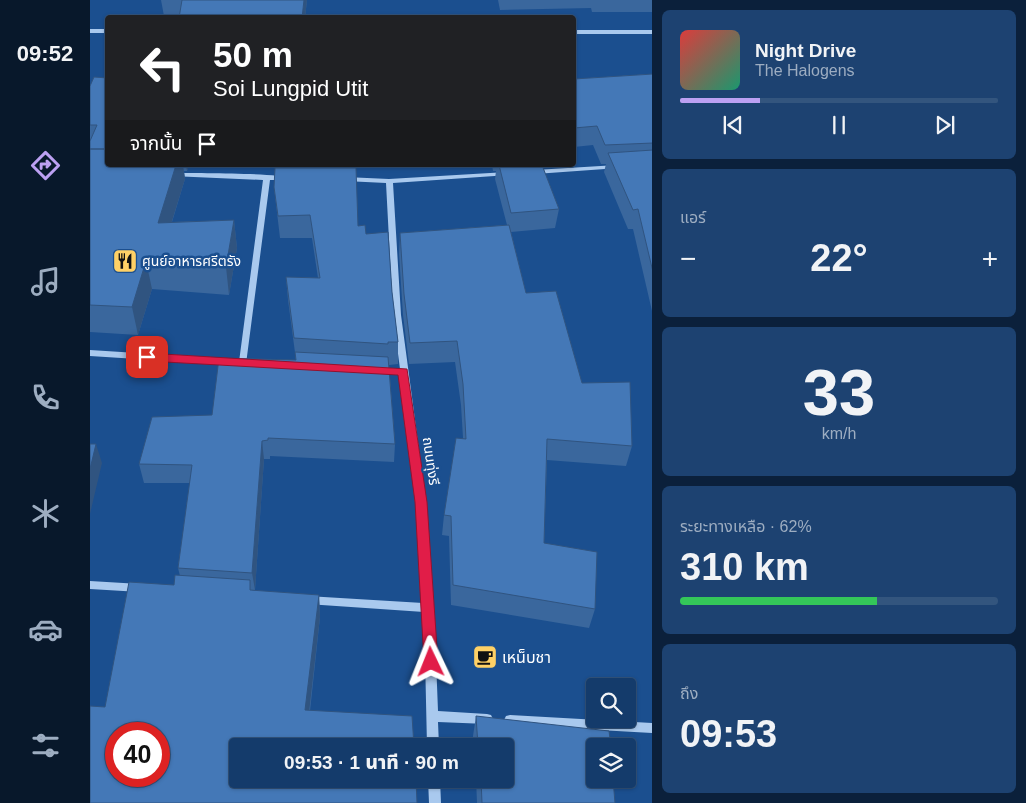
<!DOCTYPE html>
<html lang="th">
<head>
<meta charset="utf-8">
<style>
  body { margin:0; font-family:Helvetica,"Noto Sans Thai",sans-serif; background:#1d4271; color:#f1f3f6; height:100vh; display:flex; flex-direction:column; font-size:19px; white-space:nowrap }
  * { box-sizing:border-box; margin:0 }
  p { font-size:16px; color:#9dadc1 }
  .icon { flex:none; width:28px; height:28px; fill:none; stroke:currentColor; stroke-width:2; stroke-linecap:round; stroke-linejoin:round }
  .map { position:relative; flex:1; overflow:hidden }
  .sheet { display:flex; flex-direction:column; gap:10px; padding:10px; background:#0b203b; width:374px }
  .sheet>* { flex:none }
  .top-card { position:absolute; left:15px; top:15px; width:471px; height:152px; border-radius:5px; box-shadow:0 1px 4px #0004,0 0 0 1px #33557e; background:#202124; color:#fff; overflow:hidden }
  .controls { position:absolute; left:496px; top:678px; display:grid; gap:10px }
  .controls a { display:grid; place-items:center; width:50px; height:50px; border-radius:5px; background:#143b6b; box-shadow:0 1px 4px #0004,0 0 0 1px #33557e; font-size:25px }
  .speed { position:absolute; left:15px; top:722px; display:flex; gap:10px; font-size:25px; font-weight:700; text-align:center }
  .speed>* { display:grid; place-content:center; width:65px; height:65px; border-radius:50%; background:#143b6b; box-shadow:0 1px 4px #0004,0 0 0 1px #33557e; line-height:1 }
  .speed .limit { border:8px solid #d22; background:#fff; color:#111 }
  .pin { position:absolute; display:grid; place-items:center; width:42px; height:42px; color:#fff; margin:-21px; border-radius:10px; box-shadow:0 2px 8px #0006 }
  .me { position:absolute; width:55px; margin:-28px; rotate:358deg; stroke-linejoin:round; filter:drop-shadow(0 0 4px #0008) }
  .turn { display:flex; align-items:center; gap:18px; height:105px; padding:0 25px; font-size:22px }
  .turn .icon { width:65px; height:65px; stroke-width:2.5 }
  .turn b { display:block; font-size:35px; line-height:42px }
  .then { display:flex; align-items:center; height:48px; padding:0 25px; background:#0003; gap:10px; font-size:19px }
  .big { font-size:38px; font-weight:800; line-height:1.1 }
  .sheet .card { flex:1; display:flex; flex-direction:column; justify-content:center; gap:8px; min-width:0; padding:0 18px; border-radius:8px; background:#1d4271 }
  .sheet .dial { align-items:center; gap:0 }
  .dial b { font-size:65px; line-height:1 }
  .song { display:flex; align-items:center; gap:15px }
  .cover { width:60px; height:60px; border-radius:8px; background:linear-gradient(135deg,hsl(0 70% 55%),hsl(160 70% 35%)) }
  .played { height:5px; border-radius:2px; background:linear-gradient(90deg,#bca0f2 25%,#33557e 25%) }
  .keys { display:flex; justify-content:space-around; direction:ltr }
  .heat { display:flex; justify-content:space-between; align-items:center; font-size:28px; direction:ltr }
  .charge { height:8px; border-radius:4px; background:linear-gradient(90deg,#34c759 62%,#33557e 0) }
  .trip { position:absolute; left:139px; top:738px; width:285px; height:50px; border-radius:5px; background:#143b6b; box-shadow:0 1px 4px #0004,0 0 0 1px #33557e; font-weight:800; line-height:50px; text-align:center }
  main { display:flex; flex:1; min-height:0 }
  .dock { display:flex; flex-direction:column; width:90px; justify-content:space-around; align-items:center; background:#08182b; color:#9dadc1 }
  .dock .icon { width:35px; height:35px }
  .dock .active { color:#bca0f2 }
  .dock b { font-size:22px; color:#f1f3f6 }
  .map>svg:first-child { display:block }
</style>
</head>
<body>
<main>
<nav class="dock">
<b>09:52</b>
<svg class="icon active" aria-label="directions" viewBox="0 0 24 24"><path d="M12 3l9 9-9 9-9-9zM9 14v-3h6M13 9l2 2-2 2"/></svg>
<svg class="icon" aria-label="music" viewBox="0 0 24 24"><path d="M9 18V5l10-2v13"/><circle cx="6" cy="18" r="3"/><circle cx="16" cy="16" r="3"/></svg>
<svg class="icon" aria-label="phone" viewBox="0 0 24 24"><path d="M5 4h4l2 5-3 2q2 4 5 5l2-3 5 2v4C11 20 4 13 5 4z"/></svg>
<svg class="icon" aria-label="climate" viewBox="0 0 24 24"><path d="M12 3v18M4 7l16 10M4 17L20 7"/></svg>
<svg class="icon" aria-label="car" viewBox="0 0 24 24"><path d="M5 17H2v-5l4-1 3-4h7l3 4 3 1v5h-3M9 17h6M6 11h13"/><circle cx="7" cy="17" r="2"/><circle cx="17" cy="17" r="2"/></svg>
<svg class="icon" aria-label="filters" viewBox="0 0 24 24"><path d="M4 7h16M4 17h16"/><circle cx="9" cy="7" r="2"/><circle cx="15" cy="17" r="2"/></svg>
</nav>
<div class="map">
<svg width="563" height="803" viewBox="0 0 563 803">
  <rect width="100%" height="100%" fill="#1b4f8f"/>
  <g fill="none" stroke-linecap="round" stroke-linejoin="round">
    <path fill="#a9c9ee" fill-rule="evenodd" d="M 0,29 L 18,29 L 18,33 L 0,33 Z
      M 484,30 L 563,30 L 563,34 L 484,34 Z
      M 527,165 L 529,166 L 529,168 L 445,174 L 442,172 L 445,170 Z
      M 417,172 L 419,173 L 419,175 L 303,183 L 311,315 L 336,502 L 344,608 L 348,711 L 397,714 L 401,715 L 403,719 L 401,723 L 397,724 L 348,722 L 349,746 L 337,746 L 334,612 L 217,604 L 213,603 L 212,600 L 213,597 L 217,596 L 333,603 L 326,502 L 310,375 L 289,373 L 285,370 L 289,367 L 310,369 L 303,315 L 296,183 L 255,181 L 251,179 L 255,177 L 299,179 Z
      M 83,173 C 100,173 191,173 199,178 L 195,180 L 180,180 L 156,364 L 150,364 L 149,362 L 173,180 L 81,176 L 79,175 Z
      M 0,350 L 141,359 L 145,362 L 141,365 L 0,356 Z
      M 0,581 L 50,584 L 54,585 L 55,588 L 54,591 L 50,592 L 0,589 Z
      M 420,715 L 563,723 L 563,733 L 420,725 L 416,724 L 414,720 L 416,716 Z
      M 338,779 L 350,779 L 351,803 L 339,803 Z"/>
  </g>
  <path fill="#3a679d" d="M 71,0 L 217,0 L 215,18 L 89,18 L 89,16 L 74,16 Z
    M 408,0 L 563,0 L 563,12 L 502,12 L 501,8 L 410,10 Z
    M 563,74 L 563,311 L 562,311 L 543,229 L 538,229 L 514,172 L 516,164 L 511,164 L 503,145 L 484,147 L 484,79 Z
    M 0,86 L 18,165 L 99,165 L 97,171 L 94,171 L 95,179 L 82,222 L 144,220 L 147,248 L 139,295 L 62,289 L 48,335 L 0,332 Z
    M 402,165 L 452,165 L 469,209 L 465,228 L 421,232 L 436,293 L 492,383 L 542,446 L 536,466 L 457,460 L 454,543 L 505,609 L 499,628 L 361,605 L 359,536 L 352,535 L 354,515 L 373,438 L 371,405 L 365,362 L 319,364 L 313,315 L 309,254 L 310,233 L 417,225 L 405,179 L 406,171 L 403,171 Z
    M 184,187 L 268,226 L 276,234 L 302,292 L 308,342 L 308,364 L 299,365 L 305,444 L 304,462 L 180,456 L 180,459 L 174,459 L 165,590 L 162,590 L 162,591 L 229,595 L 230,617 L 220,711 L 15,707 L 90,576 L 88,568 L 100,483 L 54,483 L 49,464 L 206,360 L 198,300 L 196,277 L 228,278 L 222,238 L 190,238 Z
    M 386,716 L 525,803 L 387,803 L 386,779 L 415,779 L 415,746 L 383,746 L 383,736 Z"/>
  <path fill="#305480" d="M 214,0 L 217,0 L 215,18 L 212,18 Z
    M 86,165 L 93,165 L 95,179 L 73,250 L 68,223 Z
    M 96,165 L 99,165 L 97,171 Z
    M 144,220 L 147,248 L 139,295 L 136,267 Z
    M 56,261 L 62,289 L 48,335 L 42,307 Z
    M 172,441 L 174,459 L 165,590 L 162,573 Z
    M 6,444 L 12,463 L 0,514 L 0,469 Z
    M 229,595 L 230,617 L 217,730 L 215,710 Z"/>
  <path fill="#4478b7" stroke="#305480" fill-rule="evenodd" d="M 92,0 L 214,0 L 212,18 L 89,18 Z
    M 563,74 L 563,143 L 515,145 L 507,126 L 484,128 L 484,79 Z
    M 4,77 L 18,78 L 18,149 L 0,149 L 0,141 L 7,125 L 0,125 L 0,86 Z
    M 0,149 L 18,149 L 18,165 L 86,165 L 68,223 L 144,220 L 136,267 L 56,261 L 42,307 L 0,305 Z
    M 563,150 L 563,272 L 548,209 L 543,210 L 518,153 Z
    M 409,165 L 452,165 L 469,209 L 421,213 Z
    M 185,168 L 266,168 L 268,226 L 275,225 L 276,234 L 298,232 L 302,292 L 308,342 L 298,342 L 298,344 L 204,338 L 196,277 L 230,278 L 220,215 L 188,216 L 184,187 Z
    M 419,225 L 436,293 L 466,291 L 492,383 L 540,382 L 542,446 L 457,439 L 454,543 L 507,552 L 505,609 L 363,585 L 361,516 L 354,515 L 366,438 L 376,439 L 373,384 L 367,341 L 320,343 L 314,294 L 310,233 Z
    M 205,352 L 298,357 L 305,444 L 178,438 L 178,440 L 172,441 L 162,573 L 88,568 L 102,465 L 49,464 L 62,417 L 122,415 L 129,358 L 206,360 Z
    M 0,444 L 6,444 L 0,469 Z
    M 85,575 L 160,580 L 160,590 L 229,595 L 215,710 L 322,716 L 324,746 L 148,746 L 148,779 L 326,779 L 327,803 L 0,803 L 0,706 L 15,707 L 39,582 L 84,585 ZM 26,734 L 69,734 L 69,776 L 26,776 Z
    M 386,716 L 519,731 L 521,746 L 505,746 L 505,779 L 523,779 L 525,803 L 392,803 L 391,779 L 415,779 L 415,746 L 388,746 Z"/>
  <path fill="#e11d48" stroke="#92132f" d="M 57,353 L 317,369 L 337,502 L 348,662 L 346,667 L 341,668 L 336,667 L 334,662 L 325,502 L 308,375 L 57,361 L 52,357 Z"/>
  <defs>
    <symbol id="restaurant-square" viewBox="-11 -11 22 22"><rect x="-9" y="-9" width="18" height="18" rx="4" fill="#ffd166" stroke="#1b4f8f"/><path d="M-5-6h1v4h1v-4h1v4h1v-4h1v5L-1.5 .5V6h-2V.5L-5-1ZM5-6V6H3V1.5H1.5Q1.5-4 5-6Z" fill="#111"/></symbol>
    <symbol id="cafe-square" viewBox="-11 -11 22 22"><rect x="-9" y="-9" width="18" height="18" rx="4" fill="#ffd166" stroke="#1b4f8f"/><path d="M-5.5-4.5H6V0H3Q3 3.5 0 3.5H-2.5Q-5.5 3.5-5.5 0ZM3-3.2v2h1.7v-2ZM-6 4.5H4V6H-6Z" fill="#111"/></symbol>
  </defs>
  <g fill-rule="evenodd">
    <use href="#restaurant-square" x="21" y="247" width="28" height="28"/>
    <use href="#cafe-square" x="381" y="643" width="28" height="28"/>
  </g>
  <g text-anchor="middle" stroke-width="5" stroke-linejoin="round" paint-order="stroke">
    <g font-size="14" fill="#fff" stroke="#1b4f8f" text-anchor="start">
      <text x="52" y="266">ศูนย์อาหารศรีตรัง</text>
    </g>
    <g font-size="14" fill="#fff" stroke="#1b4f8f">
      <text transform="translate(341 461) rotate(82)" y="5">ถนนทุ่งรี</text>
    </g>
    <g font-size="16" fill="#fff" stroke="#1b4f8f" text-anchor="start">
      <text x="412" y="663">เหน็บชา</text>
    </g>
  </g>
</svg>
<div class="controls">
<a><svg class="icon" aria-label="search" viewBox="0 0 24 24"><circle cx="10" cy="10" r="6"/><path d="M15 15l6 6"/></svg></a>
<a><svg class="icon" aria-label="layers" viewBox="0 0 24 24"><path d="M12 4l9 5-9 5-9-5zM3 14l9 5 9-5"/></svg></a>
</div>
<div class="speed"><div class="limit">40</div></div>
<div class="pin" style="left:57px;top:357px;background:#d93025"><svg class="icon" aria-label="arrive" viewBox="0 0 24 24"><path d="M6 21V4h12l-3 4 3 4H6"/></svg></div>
<svg class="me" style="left:341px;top:662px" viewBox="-20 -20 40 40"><path d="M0-17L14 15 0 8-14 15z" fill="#e11d48" stroke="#fff" stroke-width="4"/></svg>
<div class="trip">09:53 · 1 นาที · 90 m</div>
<div class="top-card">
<div class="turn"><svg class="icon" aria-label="left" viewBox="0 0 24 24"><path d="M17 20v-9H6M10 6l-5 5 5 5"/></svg><div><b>50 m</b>Soi Lungpid Utit</div></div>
<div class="then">จากนั้น<svg class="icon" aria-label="arrive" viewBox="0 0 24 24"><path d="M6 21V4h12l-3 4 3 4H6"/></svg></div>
</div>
</div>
<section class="sheet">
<div class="card">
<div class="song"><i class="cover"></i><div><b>Night Drive</b><p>The Halogens</p></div></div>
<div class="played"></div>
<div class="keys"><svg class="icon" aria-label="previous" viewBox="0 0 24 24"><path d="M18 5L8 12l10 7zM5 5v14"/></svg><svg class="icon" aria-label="pause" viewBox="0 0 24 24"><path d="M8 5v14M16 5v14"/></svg><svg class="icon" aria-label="next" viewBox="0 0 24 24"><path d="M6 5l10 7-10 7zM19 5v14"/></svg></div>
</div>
<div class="card"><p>แอร์</p>
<div class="heat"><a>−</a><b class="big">22°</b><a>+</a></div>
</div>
<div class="card dial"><b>33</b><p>km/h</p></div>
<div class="card"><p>ระยะทางเหลือ · 62%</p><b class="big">310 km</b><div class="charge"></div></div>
<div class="card"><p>ถึง</p><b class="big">09:53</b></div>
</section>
</main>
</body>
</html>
